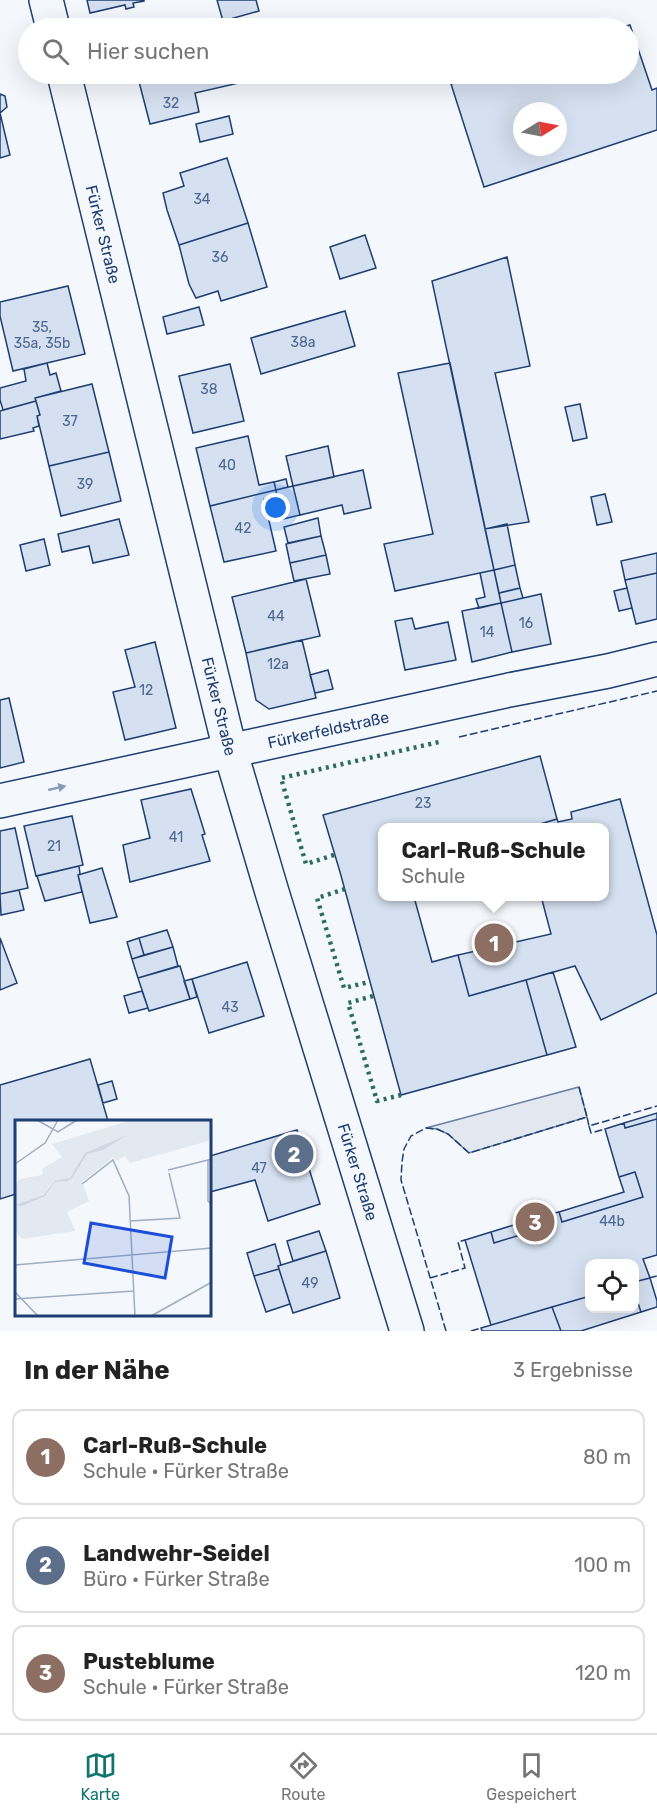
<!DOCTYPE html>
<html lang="de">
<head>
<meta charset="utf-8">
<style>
	body { margin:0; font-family:Rubik,sans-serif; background:#f2f2f2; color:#222 }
	.controls { position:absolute; right:18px; bottom:18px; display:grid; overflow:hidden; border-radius:12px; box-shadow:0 6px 24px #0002 }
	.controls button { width:54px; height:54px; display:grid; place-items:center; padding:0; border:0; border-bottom:2px solid #e0e0e0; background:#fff; color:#222; font:30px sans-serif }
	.compass { position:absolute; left:513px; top:102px; width:54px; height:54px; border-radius:50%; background:#fff; box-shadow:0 6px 24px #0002; rotate:80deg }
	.you { position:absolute; left:276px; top:508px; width:21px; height:21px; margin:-15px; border:4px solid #fff; border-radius:50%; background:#1a73e8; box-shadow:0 0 0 9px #1a73e833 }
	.badge { display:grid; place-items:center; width:39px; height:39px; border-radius:50%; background:#0f766e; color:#fff; font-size:20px; font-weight:700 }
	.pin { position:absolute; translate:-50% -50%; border:3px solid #fff; box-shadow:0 2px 6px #0006 }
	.popup { position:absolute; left:378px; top:823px; width:231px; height:78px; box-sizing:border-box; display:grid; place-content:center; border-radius:12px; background:#fff; filter:drop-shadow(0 2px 4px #0005); font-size:20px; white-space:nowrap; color:#767676 }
	.popup b { font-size:22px; color:#222 }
	.popup::after { content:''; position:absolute; left:50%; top:100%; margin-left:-12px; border:12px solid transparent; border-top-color:#fff }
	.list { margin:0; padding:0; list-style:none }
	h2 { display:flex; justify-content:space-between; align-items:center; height:78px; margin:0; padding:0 24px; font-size:26px }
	h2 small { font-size:20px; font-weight:400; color:#767676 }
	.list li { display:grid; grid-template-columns:39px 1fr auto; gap:18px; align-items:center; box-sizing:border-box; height:96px; margin:0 12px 12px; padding:0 12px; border:2px solid #e0e0e0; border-radius:12px }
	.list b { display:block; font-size:22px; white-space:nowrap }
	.list p { margin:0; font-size:20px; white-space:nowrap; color:#767676 }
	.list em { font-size:20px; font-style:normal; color:#767676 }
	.icon { flex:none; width:33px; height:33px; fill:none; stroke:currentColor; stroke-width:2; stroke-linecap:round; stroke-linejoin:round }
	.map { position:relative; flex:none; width:657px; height:1331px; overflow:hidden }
	.search { position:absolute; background:#fff; box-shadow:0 6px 24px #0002; left:18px; right:18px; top:18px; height:66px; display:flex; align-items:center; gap:15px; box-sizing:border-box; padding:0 21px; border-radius:33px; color:#767676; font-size:22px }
	.sheet { height:402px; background:#fff }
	nav { display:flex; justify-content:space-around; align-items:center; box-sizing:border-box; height:84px; border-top:2px solid #e0e0e0; background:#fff; font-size:16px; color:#767676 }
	nav a { display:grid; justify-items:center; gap:3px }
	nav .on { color:#0f766e }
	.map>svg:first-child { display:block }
	.parking { fill:#e3e8f0; stroke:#687fa3; stroke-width:1.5 }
	.building { fill:#d5e0f0; stroke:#1d3f73; stroke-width:1.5; fill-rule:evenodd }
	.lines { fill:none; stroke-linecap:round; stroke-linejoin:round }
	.minor-casing { stroke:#1d3f73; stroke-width:36 }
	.minor { stroke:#f4f7fb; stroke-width:33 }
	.hedge { stroke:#2c6c60; stroke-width:4.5; stroke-dasharray:3 4.5; stroke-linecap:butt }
	.fence { stroke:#1d3f73; stroke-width:1.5; stroke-dasharray:8 3; stroke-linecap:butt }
	.oneway { fill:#889bb7 }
	.labels { text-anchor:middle; stroke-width:4.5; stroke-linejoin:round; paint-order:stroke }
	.number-label { font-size:14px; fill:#4b6792 }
	.street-label { font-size:16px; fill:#1d3f73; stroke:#f4f7fb }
	.inset-road { fill:none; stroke:#9eadc5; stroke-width:1.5 }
	.view { fill:#1d4ed8; fill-opacity:0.15; stroke:#1d4ed8; stroke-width:3 }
	.inset-edge { fill:none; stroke:#1d3f73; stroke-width:3 }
</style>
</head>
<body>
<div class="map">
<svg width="657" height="1331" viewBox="0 0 657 1331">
	<rect width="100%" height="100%" fill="#f4f7fb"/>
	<path class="parking" d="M579,1087L587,1117L469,1153L448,1134L437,1129L426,1128Z"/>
	<path class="building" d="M87,0H144V1L133,3L134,7L126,9L125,5L90,13Z
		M217,0H256L259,11L223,21Z
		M630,25L652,90L657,88V130L484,187L451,84L482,74H628V28H619ZM522,111H558V147H522Z
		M137,74H255L256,79L195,93L199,112L150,124Z
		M0,94L5,96L7,107L0,113Z
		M0,113L10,155L0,158Z
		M229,116L233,134L200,142L196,124Z
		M227,158L248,223L179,245L167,210L163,193L184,186L180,173Z
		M248,223L267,287L221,301L218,291L196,298L189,284L179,245Z
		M365,235L376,268L340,279L330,247Z
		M507,257L530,366L495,373L529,522L485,529L432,281Z
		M68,286L85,354L13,371L0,316V302Z
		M199,307L204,325L167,334L163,317Z
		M345,311L355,346L261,374L251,338Z
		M47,363L50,375L56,373L61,391L35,398L36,401L3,410L0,400V388L26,381L24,369Z
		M450,363L494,570L395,591L384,544L433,534L398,373Z
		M230,364L244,421L193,433L179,376Z
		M92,384L109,452L49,466L37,416L40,415L35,398Z
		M36,401L40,415L37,416L39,426L33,428L34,431L0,439V411Z
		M580,404L587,438L573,441L565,407Z
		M248,436L259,485L274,482L276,490L210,506L196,448Z
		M328,446L334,477L293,486L286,456Z
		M109,452L121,501L61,516L49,466Z
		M363,470L371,508L344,514L342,505L300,515L293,486Z
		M286,479L288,487L276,490L274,482Z
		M293,486L300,515L283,519L280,502L265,506L264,499L277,496L276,490Z
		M276,490L277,496L264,499L276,551L224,562L210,506Z
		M605,494L612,522L597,525L591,497Z
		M318,518L321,536L288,543L284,527Z
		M119,519L129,555L93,563L89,546L62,552L58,534Z
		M507,524L515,565L494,570L485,529Z
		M321,536L326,555L290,563L286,544Z
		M44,539L50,565L26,571L20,545Z
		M657,553V573L625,580L621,561Z
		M326,555L330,574L294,581L290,563Z
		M515,565L520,588L499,593L494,570Z
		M494,570L501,603L479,608L476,599L485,597L480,573Z
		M657,573V619L636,624L625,580Z
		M306,579L320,636L246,653L232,597Z
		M520,588L523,598L501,603L499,593Z
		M627,588L632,608L619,611L614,591Z
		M541,594L551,644L512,652L501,603Z
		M501,603L512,652L472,662L462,611Z
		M412,618L415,629L448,622L456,660L405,670L395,621Z
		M302,640L316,698L269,709L256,700L246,653Z
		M155,642L176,728L125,740L113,692L135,687L125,650Z
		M328,670L333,689L315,693L310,675Z
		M9,698L24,762L0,768V700Z
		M540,756L557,819L527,828H383V896H417L414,897L432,962L458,955L469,996L526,980L547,1055L401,1095L340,872L323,815Z
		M191,789L205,834L202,835L210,861L130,882L123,845L150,838L141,800Z
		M620,799L657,935V993L601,1020L575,966L469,996L458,955L551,934L541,896H605V828H527L557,819L558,822L572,819L571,812Z
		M72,816L83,865L36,876L24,826Z
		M15,828L28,888L0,894V831Z
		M79,866L80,874L78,875L82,892L45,901L37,876Z
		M102,868L117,917L90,923L78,875Z
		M19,890L24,910L1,915L0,894Z
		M167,930L173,947L144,955L139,938Z
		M0,938L17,983L0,990Z
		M139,938L144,955L132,959L127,942Z
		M173,947L178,966L138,978L132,959Z
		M247,962L264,1016L209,1033L192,979Z
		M180,966L190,999L149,1011L138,978Z
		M553,972L576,1047L547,1055L526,980Z
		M192,979L197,997L190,999L184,981Z
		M142,991L148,1008L129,1013L124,996Z
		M90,1059L108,1121H16V1194L0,1199V1085Z
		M112,1081L117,1099L103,1103L98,1085Z
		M657,1113V1119L625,1128L624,1123Z
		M657,1119V1255L643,1259L650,1278L634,1282V1264H590V1296L491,1325L465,1240L491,1232L494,1243L536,1230L533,1219L559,1212L562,1222L643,1197L635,1172L619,1177L605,1129L624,1123L625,1128Z
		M297,1130L320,1204L268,1221L255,1180L210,1192V1156Z
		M635,1172L643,1197L562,1222L559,1212L624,1192L619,1177Z
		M533,1219L536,1230L494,1243L491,1232Z
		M319,1231L326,1251L293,1261L287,1241Z
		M275,1244L281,1265L278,1266L279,1269L254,1276L247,1253Z
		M326,1251L340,1298L293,1313L278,1266Z
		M279,1269L290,1304L266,1312L254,1276Z
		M650,1278L657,1301V1307L641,1312L634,1291V1282Z
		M634,1291L641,1312L581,1331H561L552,1307L590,1296V1308H634Z
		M552,1307L561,1331H482L481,1328Z"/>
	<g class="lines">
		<g class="minor-casing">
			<g id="minor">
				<path d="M46,0L53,28"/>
				<path id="s1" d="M64,74L230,750L272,892L407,1331"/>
				<path id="s2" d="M0,801L509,690L608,671L657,659"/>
			</g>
		</g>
		<use href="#minor" class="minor"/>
		<path class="hedge" d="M334,855L306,864L281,778L439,742
			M345,889L317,898L344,988L369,982
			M373,996L348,1003L377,1101L401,1095"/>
		<path class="fence" d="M459,737L657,691
			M579,1087L587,1117
			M589,1126L591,1133L605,1129
			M430,1278L465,1268L458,1242L465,1240
			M649,1278L657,1276
			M446,1331L401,1180L402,1162L404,1149L411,1136L426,1128L437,1129L448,1134L469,1153L587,1117L589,1126L657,1106
			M471,1331L481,1328"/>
	</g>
	<defs><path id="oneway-solid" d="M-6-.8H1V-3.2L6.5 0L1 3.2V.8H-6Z" transform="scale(1.5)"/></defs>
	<use class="oneway" href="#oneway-solid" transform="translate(57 788) rotate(-13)"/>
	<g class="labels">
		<g class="number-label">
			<text x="171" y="108">32</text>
			<text x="202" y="204">34</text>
			<text x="220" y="262">36</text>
			<text x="42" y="332">35,<tspan x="42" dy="16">35a, 35b</tspan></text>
			<text x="303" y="347">38a</text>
			<text x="209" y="394">38</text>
			<text x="70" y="426">37</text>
			<text x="227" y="470">40</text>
			<text x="85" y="489">39</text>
			<text x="243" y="533">42</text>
			<text x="276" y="621">44</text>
			<text x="526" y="628">16</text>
			<text x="487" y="637">14</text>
			<text x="278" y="669">12a</text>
			<text x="146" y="695">12</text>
			<text x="423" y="808">23</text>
			<text x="176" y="842">41</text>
			<text x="54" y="851">21</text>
			<text x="230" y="1012">43</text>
			<text x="259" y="1173">47</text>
			<text x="612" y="1226">44b</text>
			<text x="310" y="1288">49</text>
		</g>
		<g class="street-label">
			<text dy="6" stroke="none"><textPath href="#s1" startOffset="165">Fürker Straße</textPath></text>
			<text dy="6" stroke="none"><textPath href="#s1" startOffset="651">Fürker Straße</textPath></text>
			<text dy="6" stroke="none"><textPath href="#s2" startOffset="336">Fürkerfeldstraße</textPath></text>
			<text dy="6" stroke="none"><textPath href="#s1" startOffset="1137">Fürker Straße</textPath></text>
		</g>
	</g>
	<g transform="translate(15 1120)">
		<rect width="196" height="196" fill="#f4f7fb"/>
		<path d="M117,0H196V15L193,21L115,43L110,36L101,41L99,37L67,62L74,81L52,92L60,111L7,119L0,111V64L5,59L28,55L27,49L47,37L37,24Z" fill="#e3e9f0"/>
		<path d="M112,15L88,30L72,34L57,58L52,61L40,62L30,76L7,86L0,85L29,75L40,61L55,58L70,33Z" fill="#cfd7e4"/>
		<path class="inset-road" d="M22,0L43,12L62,0M193,40V81L197,84M0,44L30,23L43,0M153,50L197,39M67,64L98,40L114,76L120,196M115,101L165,98L154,53M0,145L197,128M0,172L23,196M0,179L119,171M136,196L197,162"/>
		<path class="view" d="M76,103L157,117L150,158L69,143Z"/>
		<rect width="196" height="196" class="inset-edge"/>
	</g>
</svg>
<div class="controls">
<button><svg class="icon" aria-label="locate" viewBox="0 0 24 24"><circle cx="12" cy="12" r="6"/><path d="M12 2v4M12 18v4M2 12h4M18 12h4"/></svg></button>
</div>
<svg class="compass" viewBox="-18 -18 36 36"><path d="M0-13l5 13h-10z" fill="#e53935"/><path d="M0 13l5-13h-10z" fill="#767676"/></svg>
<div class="you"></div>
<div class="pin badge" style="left:494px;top:943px;background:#8d6e63">1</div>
<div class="popup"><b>Carl-Ruß-Schule</b>Schule</div>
<div class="pin badge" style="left:294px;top:1154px;background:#5c6f8a">2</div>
<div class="pin badge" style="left:535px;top:1222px;background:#8d6e63">3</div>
<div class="search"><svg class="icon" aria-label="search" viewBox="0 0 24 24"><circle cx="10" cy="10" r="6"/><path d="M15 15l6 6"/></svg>Hier suchen</div>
</div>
<section class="sheet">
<h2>In der Nähe<small>3 Ergebnisse</small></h2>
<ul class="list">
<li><span class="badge" style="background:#8d6e63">1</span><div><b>Carl-Ruß-Schule</b><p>Schule · Fürker Straße</p></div><em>80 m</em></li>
<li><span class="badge" style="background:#5c6f8a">2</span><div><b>Landwehr-Seidel</b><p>Büro · Fürker Straße</p></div><em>100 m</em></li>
<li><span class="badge" style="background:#8d6e63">3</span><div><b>Pusteblume</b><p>Schule · Fürker Straße</p></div><em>120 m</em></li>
</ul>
</section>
<nav>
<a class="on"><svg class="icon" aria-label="map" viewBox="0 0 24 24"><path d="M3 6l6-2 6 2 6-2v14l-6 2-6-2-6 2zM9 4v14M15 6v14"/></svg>Karte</a>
<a><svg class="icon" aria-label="directions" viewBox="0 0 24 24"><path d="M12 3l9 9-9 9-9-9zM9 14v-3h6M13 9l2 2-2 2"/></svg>Route</a>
<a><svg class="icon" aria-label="saved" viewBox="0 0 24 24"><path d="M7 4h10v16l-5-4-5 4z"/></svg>Gespeichert</a>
</nav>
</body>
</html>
